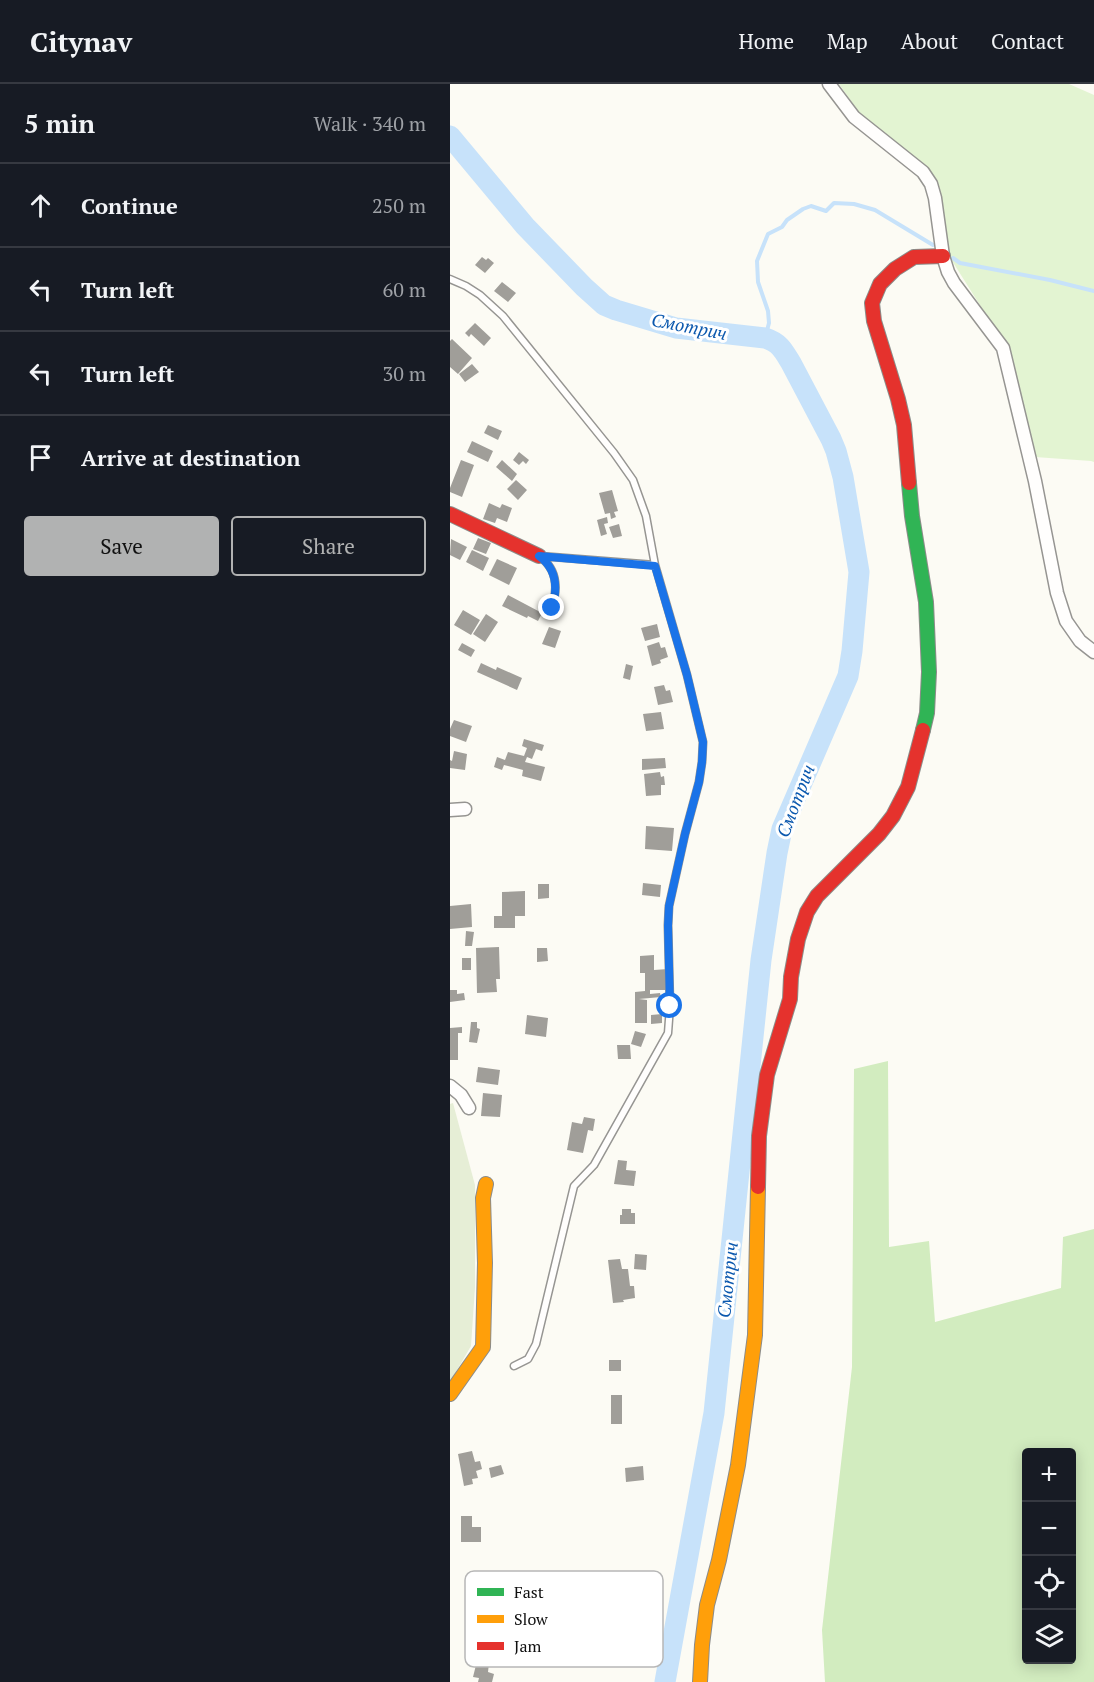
<!DOCTYPE html>
<html lang="en">
<head>
<meta charset="utf-8">
<style>
	body { margin:0; font-family:"PT Serif",serif; background:#242831; color:#f1f3f6 }
	.controls { position:absolute; right:18px; bottom:18px; display:grid; overflow:hidden; border-radius:6px; box-shadow:0 3px 15px #0003 }
	.controls button { width:54px; height:54px; display:grid; place-items:center; padding:0; border:0; border-bottom:2px solid #363941; background:#171b24; color:#f1f3f6; font:30px sans-serif }
	.stop { position:absolute; width:18px; height:18px; margin:-14px; border:4px solid #1a73e8; border-radius:50%; background:#fff }
	.stop.end { background:#1a73e8; border-color:#fff; box-shadow:0 2px 6px #0008 }
	.list { margin:0; padding:0; list-style:none }
	h2 { display:flex; justify-content:space-between; align-items:center; height:78px; margin:0; padding:0 24px; font-size:26px }
	h2 small { font-size:20px; font-weight:400; color:#9ea1a6 }
	.list li { display:grid; grid-template-columns:39px 1fr auto; gap:18px; align-items:center; box-sizing:border-box; height:84px; padding:0 24px; border-top:2px solid #363941 }
	.list b { display:block; font-size:22px; white-space:nowrap }
	.list em { font-size:20px; font-style:normal; color:#9ea1a6 }
	.actions { display:flex; gap:12px; padding:18px 24px }
	.actions a { flex:1; padding:14px 0; border:2px solid #b1b2b2; border-radius:6px; text-align:center; font-size:21px; color:#b1b2b2 }
	.actions .main { background:#b1b2b2; color:#111 }
	.icon { flex:none; width:33px; height:33px; fill:none; stroke:currentColor; stroke-width:2; stroke-linecap:round; stroke-linejoin:round }
	.map { position:relative; flex:none; width:644px; height:1598px; overflow:hidden }
	header { display:flex; align-items:center; gap:36px; box-sizing:border-box; height:84px; padding:0 30px; background:#171b24; border-bottom:2px solid #363941 }
	header strong { font-size:28px }
	nav { display:flex; gap:33px; margin-inline-start:auto; font-size:21px }
	main { display:flex }
	aside { flex:1; background:#171b24 }
	.map>svg:first-child { display:block }
	.green { fill:#e3f4d2 }
	.forest { fill:#d2ecbf; fill-rule:evenodd }
	.cemetery { fill:#e6eed6 }
	.lines { fill:none; stroke-linecap:round; stroke-linejoin:round }
	.stream { stroke:#c7e2fa; stroke-width:4 }
	.river { stroke:#c7e2fa; stroke-width:21 }
	.building { fill:#a09e99 }
	.lane-casing { stroke:#969592; stroke-width:9 }
	.street-casing { stroke:#969592; stroke-width:15 }
	.fast-casing { stroke:#8c8c89; stroke-width:16 }
	.slow-casing { stroke:#8c8c89; stroke-width:16 }
	.jam-casing { stroke:#8c8c89; stroke-width:16 }
	.lane { stroke:#fffefd; stroke-width:6 }
	.street { stroke:#fffefd; stroke-width:12 }
	.fast { stroke:#30b455; stroke-width:14 }
	.slow { stroke:#ff9f0a; stroke-width:14 }
	.jam { stroke:#e5322d; stroke-width:14 }
	.route { stroke:#1a73e8; stroke-width:8 }
	.labels { text-anchor:middle; stroke-width:6; stroke-linejoin:round; paint-order:stroke }
	.water-label { font-size:18px; font-style:italic; fill:#0b58ae; stroke:#fff }
	.key { fill:#fff; stroke:#b7b7b7; stroke-width:1.5 }
	.key-label { font-size:16px; fill:#0f0f0f }
</style>
</head>
<body>
<header>
<strong>Citynav</strong>
<nav><a>Home</a><a>Map</a><a>About</a><a>Contact</a></nav>
</header>
<main>
<aside>
<h2>5 min<small>Walk · 340 m</small></h2>
<ul class="list">
<li><svg class="icon" aria-label="ahead" viewBox="0 0 24 24"><path d="M12 20V5M6 11l6-6 6 6"/></svg><div><b>Continue</b></div><em>250 m</em></li>
<li><svg class="icon" aria-label="left" viewBox="0 0 24 24"><path d="M17 20v-9H6M10 6l-5 5 5 5"/></svg><div><b>Turn left</b></div><em>60 m</em></li>
<li><svg class="icon" aria-label="left" viewBox="0 0 24 24"><path d="M17 20v-9H6M10 6l-5 5 5 5"/></svg><div><b>Turn left</b></div><em>30 m</em></li>
<li><svg class="icon" aria-label="arrive" viewBox="0 0 24 24"><path d="M6 21V4h12l-3 4 3 4H6"/></svg><div><b>Arrive at destination</b></div></li>
</ul>
<div class="actions"><a class="main">Save</a><a>Share</a></div>
</aside>
<div class="map">
<svg width="644" height="1598" viewBox="0 0 644 1598">
	<rect width="100%" height="100%" fill="#fcfbf4"/>
	<path class="green" d="M389,0H619L644,11V378L641,377L585,373L550,253L499,172L483,91L413,34Z"/>
	<path class="forest" d="M438,977L439,1163L479,1157L485,1238L611,1204L613,1153L644,1145V1598H375L372,1546L402,1283L404,985ZM576,1368H622V1576H576Z"/>
	<path class="cemetery" d="M3,1019L25,1101V1203L21,1262L0,1298V1020Z"/>
	<g class="lines">
		<path class="stream" d="M503,174L510,179L600,196L644,207
			M315,254L319,239L318,227L308,198L307,177L318,150L332,143L337,136L353,125L361,122L376,127L384,119L404,120L425,126L483,161"/>
		<path class="river" d="M0,52L75,142L134,203L154,221L166,226L226,244L315,254C330,259 333,266 341,279L381,355L386,367L393,393L409,488L402,567L398,592L332,745L327,769L311,876L264,1329L215,1598"/>
	</g>
	<path class="building" d="M32,173L36,176L38,174L44,179L35,189L25,181Z
		M52,198L66,209L58,218L44,207Z
		M25,239L41,254L34,262L21,250L19,253L15,249Z
		M2,255L22,274L8,290L0,283V257Z
		M22,280L29,288L15,298L9,290Z
		M38,341L52,347L48,356L34,349Z
		M22,357L43,367L38,378L17,368Z
		M69,368L79,376L76,380L73,377L69,381L63,376Z
		M11,376L24,381L12,413L0,408V404Z
		M52,376L67,390L62,397L46,383Z
		M66,396L77,406L68,416L57,405Z
		M162,406L168,427L164,428L166,433L161,435L160,429L155,430L149,409Z
		M39,419L50,424L52,420L62,424L57,438L47,434L45,439L33,435Z
		M157,433L158,439L154,440L157,450L151,452L147,436Z
		M169,440L172,452L163,454L159,443Z
		M28,454L41,459L36,470L23,465Z
		M1,455L17,463L10,476L0,471Z
		M22,466L39,474L33,487L16,478Z
		M47,475L67,484L59,501L39,491Z
		M58,511L92,529L88,537L78,532L77,534L52,522Z
		M13,526L30,536L21,551L4,541Z
		M36,530L48,538L35,558L23,550Z
		M207,540L210,553L195,557L191,544Z
		M99,543L111,547L105,564L92,560Z
		M209,558L211,564L215,563L218,573L210,576L211,579L202,582L197,562Z
		M12,559L25,566L21,573L8,566Z
		M31,579L46,586L47,583L72,594L67,606L27,588Z
		M176,580L183,582L180,596L173,594Z
		M214,601L216,607L220,606L223,618L208,621L204,603Z
		M211,628L214,645L196,647L193,630Z
		M4,636L22,642L16,658L0,652V645Z
		M74,655L94,661L92,667L86,665L82,675L77,673L75,678L95,683L91,697L72,692L73,686L54,681L52,686L44,683L47,673L55,676L58,668L74,672L77,664L72,662Z
		M4,667L17,670L15,686L0,684V676L2,677Z
		M215,674L216,684L192,686V675Z
		M210,688L211,693L214,692L215,701H211V711L196,712L194,690Z
		M196,742L224,744L222,767L195,765Z
		M193,799L211,801L210,813L192,811Z
		M88,800H99V814L88,815Z
		M75,807V832H65V844H44V832H52V808Z
		M21,820L22,843L0,845V822Z
		M16,847L24,848L22,862H15Z
		M49,863L50,895H46L47,908L27,909L26,864Z
		M87,864H97L98,877L87,878Z
		M204,871V886L218,885V906H200V910L210,909L211,913L189,915L197,916V939H185V908L195,907V889H190V872Z
		M12,874H21V886H12Z
		M0,906H7V910L14,909L15,916L0,918Z
		M212,930V939L201,940V931Z
		M77,931L98,934L96,953L75,950Z
		M21,938H27V944L30,945L27,959L19,958Z
		M12,943V949H8V976H0V944Z
		M185,947L196,950L191,963L181,960Z
		M167,961H180L181,975H168Z
		M28,983L50,986L48,1001L26,998Z
		M33,1009L52,1011L50,1033L31,1032Z
		M134,1033L145,1035L143,1047L138,1046L133,1069L117,1066L122,1038L132,1040Z
		M168,1076L177,1077L176,1086L186,1087L184,1102L164,1100Z
		M172,1125H181V1129H185V1140H170V1131H172Z
		M185,1170L197,1171L196,1186L184,1185Z
		M170,1175L172,1185H178L180,1202H184L185,1214L173,1216L174,1218L163,1219L158,1176Z
		M159,1276H171V1287H159Z
		M161,1311H172V1340H161Z
		M22,1367L25,1378L30,1377L32,1385L26,1387L28,1394L22,1395L23,1400L14,1402L8,1370Z
		M51,1381L54,1390L41,1394L39,1384Z
		M193,1382L194,1396L176,1398L175,1384Z
		M11,1432H22V1443H31V1458H11Z
		M27,1577L39,1579L38,1588L44,1590L42,1598H28L29,1594L23,1593Z"/>
	<g class="lines">
		<g class="lane-casing">
			<path id="lane" d="M0,195L16,202L30,211L53,232L164,369L183,396L196,432L205,481L237,591L253,658L252,678L249,698L235,750L219,822L218,841L220,922L218,949L144,1081L124,1102L86,1260L78,1275L64,1282
				M89,472C109,486 108,508 100,528
				M90,472L205,481"/>
		</g>
		<g class="street-casing">
			<path id="street" d="M379,0L404,33L473,88L481,100L485,114L493,172L498,188L504,199L553,264L585,397L607,509L616,537L630,557L644,568
				M0,726L15,725
				M0,1002L11,1011L19,1024"/>
		</g>
		<g class="fast-casing">
			<path id="fast" d="M459,399L462,432L476,518L479,588L477,629L473,646"/>
		</g>
		<g class="slow-casing">
			<path id="slow" d="M0,1310L33,1263L35,1179L33,1114L36,1100
				M250,1598L252,1561L257,1521L269,1476L288,1381L305,1251L308,1103"/>
		</g>
		<g class="jam-casing">
			<path id="jam" d="M459,399L454,341L448,315L424,237L422,219L430,200L445,185L464,173L493,172
				M0,430L89,472
				M308,1103L309,1052L317,991L340,915L341,893L348,855L357,828L367,812L429,750L443,732L458,703L473,646"/>
		</g>
		<use href="#lane" class="lane"/>
		<use href="#street" class="street"/>
		<use href="#fast" class="fast"/>
		<use href="#slow" class="slow"/>
		<use href="#jam" class="jam"/>
	</g>
	<g class="lines">
		<path class="route" d="M102,524C108,504 107,485 89,472L205,482L237,591L253,658L252,678L249,698L235,750L219,822L218,842L220,922"/>
	</g>
	<g class="labels">
		<g class="water-label">
			<text transform="translate(239 243) rotate(11)" y="6">Смотрич</text>
			<text transform="translate(346 717) rotate(-69)" y="6">Смотрич</text>
			<text transform="translate(278 1196) rotate(-84)" y="6">Смотрич</text>
		</g>
	</g>
	<rect x="15" y="1487" width="198" height="96" rx="9" class="key"/>
	<rect x="27" y="1504" width="27" height="8" fill="#30b455"/>
	<rect x="27" y="1531" width="27" height="8" fill="#ff9f0a"/>
	<rect x="27" y="1558" width="27" height="8" fill="#e5322d"/>
	<g class="key-label">
		<text x="64" y="1514">Fast</text>
		<text x="64" y="1541">Slow</text>
		<text x="64" y="1568">Jam</text>
	</g>
</svg>
<div class="controls">
<button>+</button>
<button>−</button>
<button><svg class="icon" aria-label="locate" viewBox="0 0 24 24"><circle cx="12" cy="12" r="6"/><path d="M12 2v4M12 18v4M2 12h4M18 12h4"/></svg></button>
<button><svg class="icon" aria-label="layers" viewBox="0 0 24 24"><path d="M12 4l9 5-9 5-9-5zM3 14l9 5 9-5"/></svg></button>
</div>
<div class="stop" style="left:220px;top:922px"></div>
<div class="stop end" style="left:102px;top:524px"></div>
</div>
</main>
</body>
</html>
